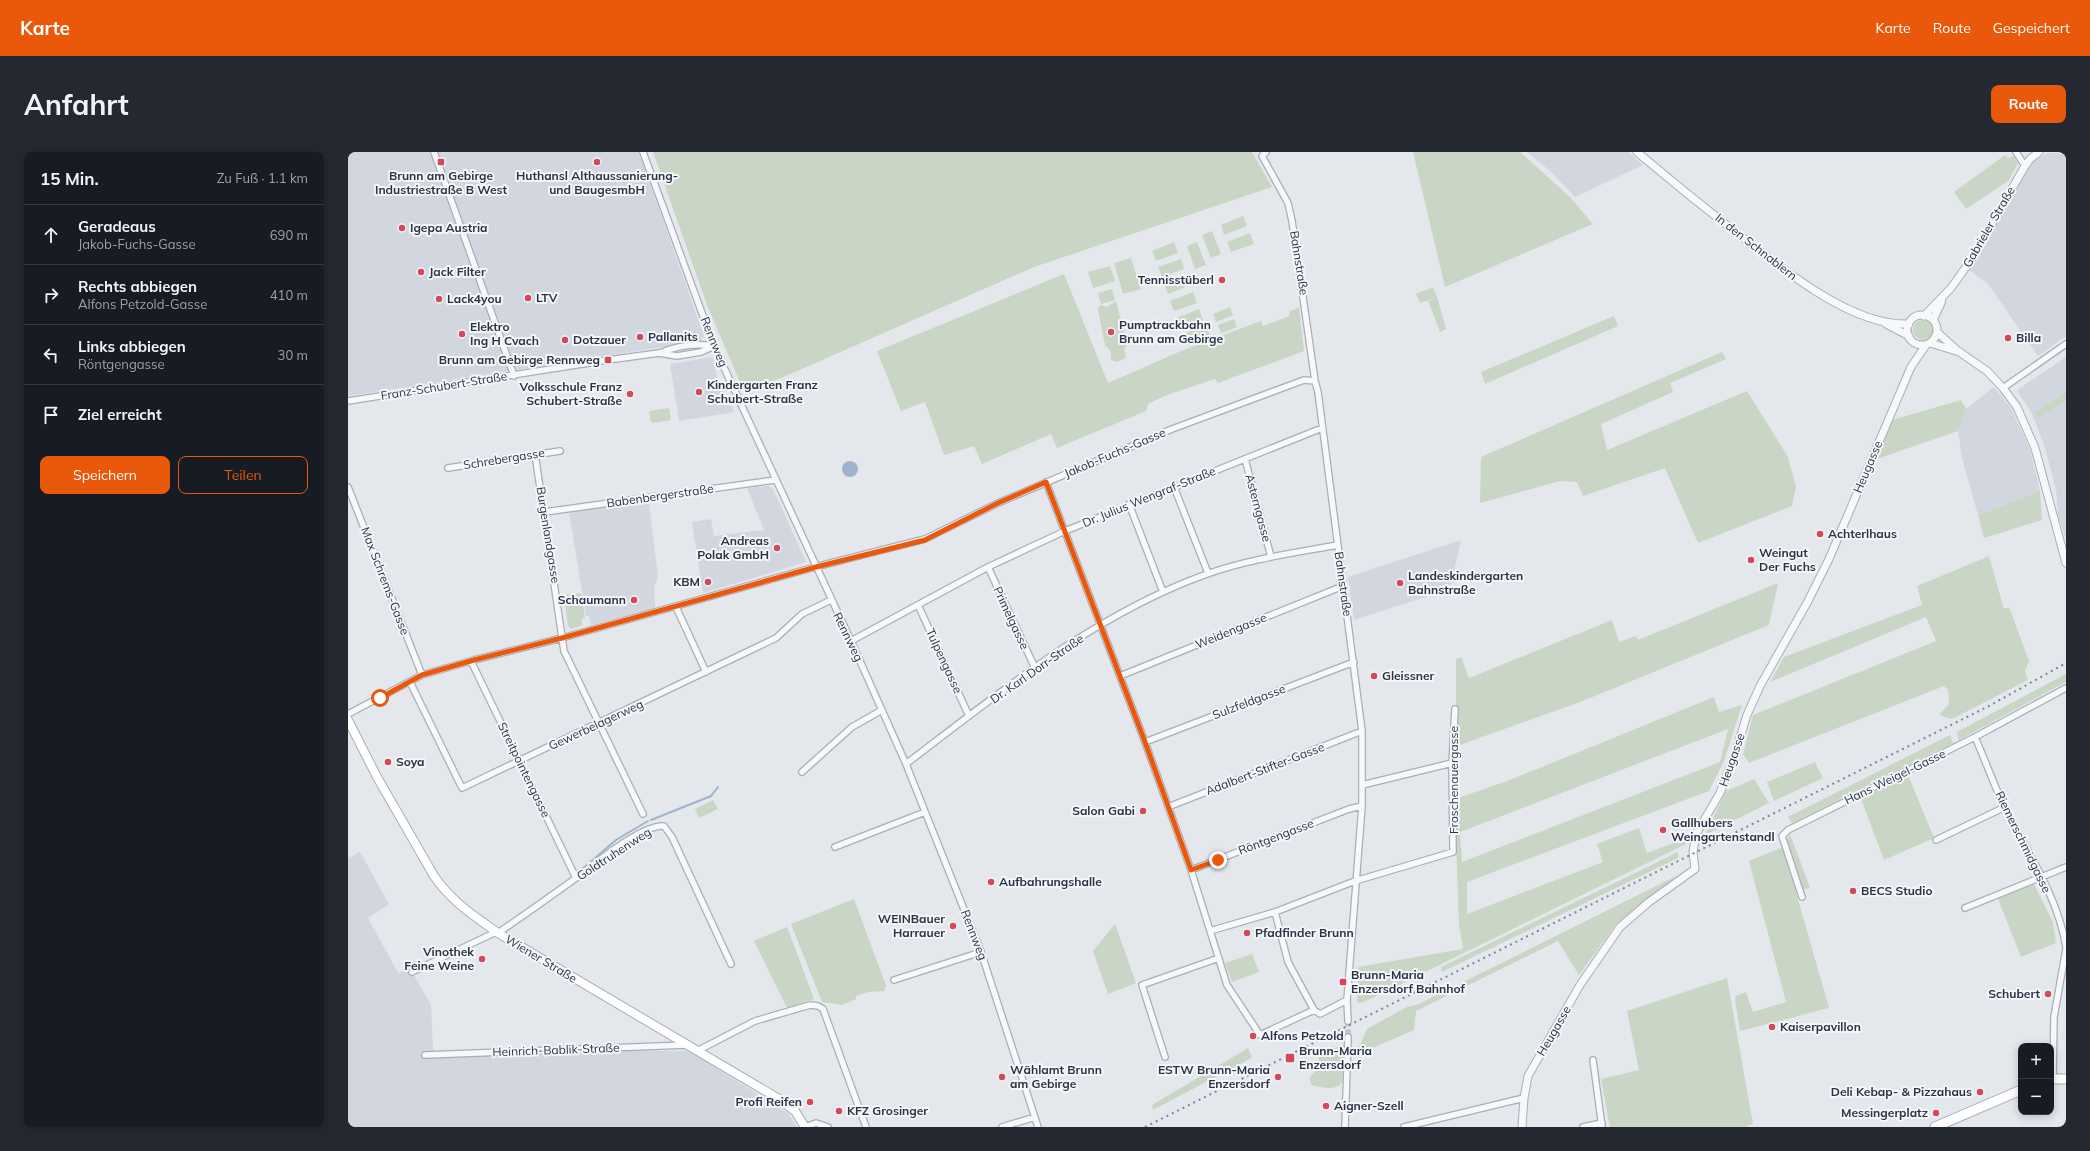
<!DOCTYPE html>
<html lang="de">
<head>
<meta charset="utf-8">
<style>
	body { margin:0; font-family:Mulish,sans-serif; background:#242831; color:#f1f3f6 }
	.controls { position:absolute; right:12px; bottom:12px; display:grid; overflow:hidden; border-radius:8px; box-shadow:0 2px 10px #0003 }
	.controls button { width:36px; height:36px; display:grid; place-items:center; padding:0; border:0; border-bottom:1px solid #363941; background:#171b24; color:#f1f3f6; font:20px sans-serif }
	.stop { position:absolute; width:12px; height:12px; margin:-9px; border:3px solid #ea580c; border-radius:50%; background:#fff }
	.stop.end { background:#ea580c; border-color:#fff; box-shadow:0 1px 4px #0008 }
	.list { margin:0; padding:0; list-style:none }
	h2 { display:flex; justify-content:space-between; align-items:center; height:52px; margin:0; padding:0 16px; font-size:17px }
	h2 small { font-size:13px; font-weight:400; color:#9ea1a6 }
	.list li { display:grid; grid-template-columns:26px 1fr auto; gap:12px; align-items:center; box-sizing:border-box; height:60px; padding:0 16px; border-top:1px solid #363941 }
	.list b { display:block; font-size:15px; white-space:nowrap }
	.list p { margin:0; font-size:13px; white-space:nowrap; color:#9ea1a6 }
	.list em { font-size:13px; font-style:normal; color:#9ea1a6 }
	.actions { display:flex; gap:8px; padding:12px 16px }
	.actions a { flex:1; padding:9px 0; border:1px solid #ea580c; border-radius:8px; text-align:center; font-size:14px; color:#ea580c }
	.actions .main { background:#ea580c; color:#fff }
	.icon { flex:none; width:22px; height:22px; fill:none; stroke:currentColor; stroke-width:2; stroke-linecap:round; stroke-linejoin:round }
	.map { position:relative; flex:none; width:1718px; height:975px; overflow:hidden; border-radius:8px }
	header { display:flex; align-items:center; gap:24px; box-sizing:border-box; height:56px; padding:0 20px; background:#ea580c; color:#fff }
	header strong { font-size:19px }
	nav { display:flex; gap:22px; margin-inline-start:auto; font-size:14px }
	.intro { display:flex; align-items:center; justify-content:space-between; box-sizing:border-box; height:96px; padding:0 24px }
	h1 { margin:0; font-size:28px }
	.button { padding:10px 18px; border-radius:8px; background:#ea580c; color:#fff; font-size:14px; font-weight:700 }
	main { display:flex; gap:24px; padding:0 24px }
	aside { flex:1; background:#171b24; border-radius:8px; box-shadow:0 2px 10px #0003 }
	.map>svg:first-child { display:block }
	.built { fill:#d2d6de }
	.green { fill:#c9d6c5; fill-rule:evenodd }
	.water { fill:#9fb4cc }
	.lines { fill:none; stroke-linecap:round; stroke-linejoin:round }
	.stream { stroke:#9fb4cc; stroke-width:2 }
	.minor-tunnel { stroke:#bfc3cb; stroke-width:5.5; stroke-dasharray:5.5 3; stroke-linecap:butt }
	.minor-casing { stroke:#a9aeb7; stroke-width:8 }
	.tertiary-casing { stroke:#a9aeb7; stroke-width:9 }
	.secondary-casing { stroke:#a9aeb7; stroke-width:10 }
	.primary-casing { stroke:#a3abb8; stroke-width:11 }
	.minor { stroke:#f7f8fa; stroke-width:5.5 }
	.tertiary { stroke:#f7f8fa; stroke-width:7 }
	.secondary { stroke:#fff; stroke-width:8 }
	.primary { stroke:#fff; stroke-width:9 }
	.rail { stroke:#7d8696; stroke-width:2; stroke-dasharray:2 4; stroke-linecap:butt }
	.route { stroke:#ea580c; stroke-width:5 }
	.poi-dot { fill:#d1495b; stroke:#f4f6f9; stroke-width:1.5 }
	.labels { text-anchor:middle; stroke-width:4; stroke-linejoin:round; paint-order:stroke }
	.poi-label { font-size:12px; font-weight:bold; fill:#2b3445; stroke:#f4f6f9; text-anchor:start }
	.street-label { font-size:12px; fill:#2b3445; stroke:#f4f6f9 }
</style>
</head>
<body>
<header>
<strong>Karte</strong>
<nav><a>Karte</a><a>Route</a><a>Gespeichert</a></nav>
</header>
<div class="intro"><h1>Anfahrt</h1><a class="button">Route</a></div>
<main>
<aside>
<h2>15 Min.<small>Zu Fuß · 1.1 km</small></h2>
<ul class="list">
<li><svg class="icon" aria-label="ahead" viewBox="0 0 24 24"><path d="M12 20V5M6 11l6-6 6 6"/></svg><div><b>Geradeaus</b><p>Jakob-Fuchs-Gasse</p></div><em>690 m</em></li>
<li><svg class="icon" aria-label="right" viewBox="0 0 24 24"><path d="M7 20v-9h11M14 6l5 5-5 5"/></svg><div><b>Rechts abbiegen</b><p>Alfons Petzold-Gasse</p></div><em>410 m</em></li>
<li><svg class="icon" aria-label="left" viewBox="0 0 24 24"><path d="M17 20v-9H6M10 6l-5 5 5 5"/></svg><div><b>Links abbiegen</b><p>Röntgengasse</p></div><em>30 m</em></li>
<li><svg class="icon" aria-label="arrive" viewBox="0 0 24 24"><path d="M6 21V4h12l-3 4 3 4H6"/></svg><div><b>Ziel erreicht</b></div></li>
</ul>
<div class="actions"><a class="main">Speichern</a><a>Teilen</a></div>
</aside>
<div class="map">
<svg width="1718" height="975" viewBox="0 0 1718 975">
	<rect width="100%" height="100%" fill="#e4e7ec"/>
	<path class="built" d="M0,0H291L356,184L353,189L0,244Z
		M1179,0H1280L1295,13L1227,45L1202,19Z
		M1700,1H1708L1718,3V184L1690,204L1640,132L1621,118L1683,10Z
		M364,205L369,215L367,217L371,233L387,260L331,269L322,212Z
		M1718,205V388L1710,363L1708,337L1696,293L1684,262L1669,238Z
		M1646,235L1663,256L1682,298L1692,339L1630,363L1614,306L1610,279L1618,257Z
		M420,334L425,337L458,410L355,441L344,370L363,367L366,384L416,378L399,336Z
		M301,350L310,425L306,435L307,456L243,473L241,464H238L221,360Z
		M1113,388L1102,437L1006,468L1000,425Z
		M12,700L41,752L20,766L50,821L62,816L83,853L85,898L341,899L440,961L449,975H0V706Z"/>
	<path class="green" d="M305,0H904L924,35L686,115L397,242L359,153Z
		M1065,0H1172L1222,45L1245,72L1097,135Z
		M1657,3L1660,6L1665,4L1670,12L1660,29L1618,57L1606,40Z
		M895,64L899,74L876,83L873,73Z
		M864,79L873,102L863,106L854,83Z
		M902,81L906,92L883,100L879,90Z
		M826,90L830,101L808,109L804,99Z
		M849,90L858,113L847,117L839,94Z
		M783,106L793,137L775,142L766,111Z
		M833,107L836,117L814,125L810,115Z
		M762,114L767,129L745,136L740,120Z
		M716,122L760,231L833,199L913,169L915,174L942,164L941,159L951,156L956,199L870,231L867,227L819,243L800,252L798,259L709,296L703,282L634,312L626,294L596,303L577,250L553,259L529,199Z
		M839,123L842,133L820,142L816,131Z
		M1085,135L1089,145L1072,151L1068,142Z
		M764,137L767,148L753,152L750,141Z
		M845,140L849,151L826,159L822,149Z
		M1089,145L1098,177L1092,180L1080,149Z
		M768,149L779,192L776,198L778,206L769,210L763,208V200L757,193L750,158L752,153L759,155Z
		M882,155L885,163L868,170L865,162Z
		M851,157L855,168L833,176L829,166Z
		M1266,164L1270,174L1137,232L1133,220Z
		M886,167L889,175L873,181L870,173Z
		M1565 178a10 10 0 1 1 20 0a10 10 0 1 1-20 0Z
		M858,174L862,184L839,193L835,182Z
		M1374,200L1378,207L1322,231L1325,240L1253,272L1259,298L1399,239L1440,305L1448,335L1444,354L1350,391L1317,316L1235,344L1229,330L1212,329L1132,351L1133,305Z
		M1718,241V249L1689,266L1687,260Z
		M1613,248L1618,257L1610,279L1529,307L1544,268Z
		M321,256L323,268L303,271L301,259Z
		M1692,339L1694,368L1636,386L1630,363Z
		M1641,404L1656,457L1661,455L1681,509L1677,519L1680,528L1604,567L1591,563L1601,552L1600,538L1596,534L1401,611L1395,602L1405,563L1588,489L1578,465L1422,530L1436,505L1574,453L1569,434Z
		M1430,431L1421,473L1232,550L1109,594L1110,646L1162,628L1366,545L1371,560L1394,553L1376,609L1361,639L1119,730V762L1255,710L1249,692L1291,676L1299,701L1339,686L1338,692L1016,850L1009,851L1010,815L1115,797L1111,772L1105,609L1108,555V507L1113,505L1121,526L1264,468L1271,490L1288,484L1290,488ZM1380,577L1372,610L1114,710L1112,680Z
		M233,441L237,466L233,467L235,473L223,477L220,474L216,443Z
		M1718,522V530L1611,588L1609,580Z
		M1602,583L1605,591L1444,671L1440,665Z
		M1467,610L1475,626L1426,649L1419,630Z
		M1560,623L1586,686L1536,708L1513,647Z
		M1406,627L1421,651L1357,683L1378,639Z
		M365,648L370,657L351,666L347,657Z
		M1442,682L1462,736L1453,738L1439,688Z
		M1435,695L1481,856L1392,879L1387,847L1388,844L1398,840L1405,860L1438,850L1401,709Z
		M1330,700V706L1094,820L1093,815Z
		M1330,723L1269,771L1231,823L1210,789L1068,859L1066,878L1022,897L1023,905L1009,899L1019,877L1059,855L1071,852Z
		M1686,732L1705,770L1708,791L1673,805L1650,747Z
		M506,747L538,834L536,839L520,840L508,844V847L494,853L474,850L443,772Z
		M767,772L788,831L760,842L745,799Z
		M439,775L466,847L439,856L406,789Z
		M904,802L911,820L884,830L877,811Z
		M1379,826L1405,972L1396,975H1262L1253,927L1291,918L1279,859Z
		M996,892L994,930C988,940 973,935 963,933L962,925L972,914L970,901L984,894L985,897Z
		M900,896L904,905L898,909L805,958L804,953Z"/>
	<path class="water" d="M494 317a8 8 0 1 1 16 0a8 8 0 1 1-16 0Z"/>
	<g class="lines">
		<path class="stream" d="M303,668L363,644L370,635
			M231,720L268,688L300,669"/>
		<path class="minor-tunnel" d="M1000,869V885"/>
		<g class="minor-casing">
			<path id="minor" d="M86,0L166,224
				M295,0L366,194L503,489L558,612L633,800L690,975
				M918,0L914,4L940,51L944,69L967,229L970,240L1014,579V654L999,848L1000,869
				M1668,0L1677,14
				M312,201C328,194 348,191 366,194
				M1655,236L1718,192
				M0,249L260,208L311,201L329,204L353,200L366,194
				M187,302L216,499L295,662
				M897,307L923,405
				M100,316L212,299
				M698,330L797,590L843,718L879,833L912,883L966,858
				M0,335L74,523
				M826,335L860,421
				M781,352L815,440
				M197,360L427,328
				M640,415L687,516
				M570,453L621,564
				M328,455L358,520
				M503,489L640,415L717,379L974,276
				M123,509L228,726
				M772,524L995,434
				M62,530L114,636L428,486L454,462L483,448
				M0,562L74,523L126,508L214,486L467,415L577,387L650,351L824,277L956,228L967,229
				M1627,585C1637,608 1646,633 1657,656C1680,701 1710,745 1718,795
				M797,590L1006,510
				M558,612C651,541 747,462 859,422C901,407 946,401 989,393
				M454,620L504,575L534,558
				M1014,633L1104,611
				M820,655L1014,579
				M1588,688L1657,655
				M487,695L577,660
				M843,718L1001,657L1014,654
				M1454,745L1434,684L1440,678L1627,585L1718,536
				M1617,756L1718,715
				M927,760L940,810L966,858
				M862,779L927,760L1007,729L1105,700L1104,611L1107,557
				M150,781C176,763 202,745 228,726C247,712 294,672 316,674L324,685L383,812
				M64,820L148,780
				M546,828L633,800
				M966,858L972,862L999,848
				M349,899L407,869L462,853L470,854L475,857L518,975
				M77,903L339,893
				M817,905L794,833L871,806
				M1245,908L1254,975
				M1705,926L1706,865L1718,797
				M457,975L468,971L480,975
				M654,975L687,965
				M997,975L1000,885
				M1056,975L1176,946
				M1235,975L1254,971"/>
		</g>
		<g class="tertiary-casing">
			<path id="tertiary" d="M1289,0C1321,27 1353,53 1385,78C1430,113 1502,175 1561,172
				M1559 178a15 15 0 1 1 30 0a15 15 0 1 1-30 0Z
				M1576,164L1603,136L1623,108L1677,14L1682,7L1691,0
				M1585,168L1593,151L1594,146
				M1538,172L1561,184
				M1589,180L1610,199L1639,219L1655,236L1669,255L1687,296L1718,411
				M1582,191L1608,199
				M1174,975L1176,946L1180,924L1232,833L1272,775L1301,750L1347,717L1345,700L1348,682L1372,641L1387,602L1399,563L1412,534L1459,451L1481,407L1563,215L1578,193"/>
		</g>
		<g class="secondary-casing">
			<path id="secondary" d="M0,568L29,625L86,724C103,749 126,764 150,781L431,947L447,959L457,975"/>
		</g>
		<g class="primary-casing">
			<path id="primary" d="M1703,927H1718
				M1587,975L1673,938"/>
		</g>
		<use href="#minor" class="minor"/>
		<use href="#tertiary" class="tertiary"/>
		<use href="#secondary" class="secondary"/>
		<use href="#primary" class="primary"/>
		<path class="rail" d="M797,975L1641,554L1718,511"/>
	</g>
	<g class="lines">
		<path class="route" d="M32,546L74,523L126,508L214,486L468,415L577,388L650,351L698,330L797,590L843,718L870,708"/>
	</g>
	<g class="poi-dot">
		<rect x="89" y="6" width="8" height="8" rx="2"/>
		<circle cx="249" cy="10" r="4"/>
		<circle cx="54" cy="76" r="4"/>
		<circle cx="73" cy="120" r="4"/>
		<circle cx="874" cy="128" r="4"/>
		<circle cx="180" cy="146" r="4"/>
		<circle cx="91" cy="147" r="4"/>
		<circle cx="763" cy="180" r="4"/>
		<circle cx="114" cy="182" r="4"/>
		<circle cx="292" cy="185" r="4"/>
		<circle cx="1660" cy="186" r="4"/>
		<circle cx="217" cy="188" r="4"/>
		<rect x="256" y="204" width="8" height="8" rx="2"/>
		<circle cx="351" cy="240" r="4"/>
		<circle cx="282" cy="242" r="4"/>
		<circle cx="1472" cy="382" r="4"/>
		<circle cx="429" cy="396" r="4"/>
		<circle cx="1403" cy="408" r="4"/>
		<circle cx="360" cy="430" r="4"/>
		<circle cx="1052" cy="431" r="4"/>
		<circle cx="286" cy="448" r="4"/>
		<circle cx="1026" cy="524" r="4"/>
		<circle cx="40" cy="610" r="4"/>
		<circle cx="795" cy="659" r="4"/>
		<circle cx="1315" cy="678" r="4"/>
		<circle cx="643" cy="730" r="4"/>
		<circle cx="1505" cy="739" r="4"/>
		<circle cx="605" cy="774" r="4"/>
		<circle cx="899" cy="781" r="4"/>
		<circle cx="134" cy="807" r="4"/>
		<rect x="991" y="826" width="8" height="8" rx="2"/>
		<circle cx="1700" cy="842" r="4"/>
		<circle cx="1424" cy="875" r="4"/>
		<circle cx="905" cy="884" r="4"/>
		<rect x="937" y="901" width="10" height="10" rx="2"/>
		<circle cx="654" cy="925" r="4"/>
		<circle cx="930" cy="925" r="4"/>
		<circle cx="1632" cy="940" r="4"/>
		<circle cx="462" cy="950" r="4"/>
		<circle cx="978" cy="954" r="4"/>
		<circle cx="491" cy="959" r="4"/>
		<circle cx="1588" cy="961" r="4"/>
	</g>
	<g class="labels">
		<g class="poi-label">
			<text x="93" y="28" text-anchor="middle">Brunn am Gebirge<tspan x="93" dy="14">Industriestraße B West</tspan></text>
			<text x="249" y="28" text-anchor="middle">Huthansl Althaussanierung-<tspan x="249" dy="14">und BaugesmbH</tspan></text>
			<text x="62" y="80">Igepa Austria</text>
			<text x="81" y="124">Jack Filter</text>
			<text x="866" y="132" text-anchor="end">Tennisstüberl</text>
			<text x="188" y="150">LTV</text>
			<text x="99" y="151">Lack4you</text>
			<text x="771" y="177">Pumptrackbahn<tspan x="771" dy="14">Brunn am Gebirge</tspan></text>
			<text x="122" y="179">Elektro<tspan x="122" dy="14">Ing H Cvach</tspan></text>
			<text x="300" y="189">Pallanits</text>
			<text x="1668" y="190">Billa</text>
			<text x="225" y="192">Dotzauer</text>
			<text x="252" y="212" text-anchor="end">Brunn am Gebirge Rennweg</text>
			<text x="359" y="237">Kindergarten Franz<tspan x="359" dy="14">Schubert-Straße</tspan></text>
			<text x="274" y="239" text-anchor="end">Volksschule Franz<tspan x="274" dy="14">Schubert-Straße</tspan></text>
			<text x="1480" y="386">Achterlhaus</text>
			<text x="421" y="393" text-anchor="end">Andreas<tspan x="421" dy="14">Polak GmbH</tspan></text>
			<text x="1411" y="405">Weingut<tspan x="1411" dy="14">Der Fuchs</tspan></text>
			<text x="1060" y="428">Landeskindergarten<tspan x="1060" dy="14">Bahnstraße</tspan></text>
			<text x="352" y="434" text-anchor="end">KBM</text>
			<text x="278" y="452" text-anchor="end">Schaumann</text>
			<text x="1034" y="528">Gleissner</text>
			<text x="48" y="614">Soya</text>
			<text x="787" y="663" text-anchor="end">Salon Gabi</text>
			<text x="1323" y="675">Gallhubers<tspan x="1323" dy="14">Weingartenstandl</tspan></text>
			<text x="651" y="734">Aufbahrungshalle</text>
			<text x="1513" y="743">BECS Studio</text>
			<text x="597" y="771" text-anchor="end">WEINBauer<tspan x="597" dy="14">Harrauer</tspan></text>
			<text x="907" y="785">Pfadfinder Brunn</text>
			<text x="126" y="804" text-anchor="end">Vinothek<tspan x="126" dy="14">Feine Weine</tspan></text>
			<text x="1003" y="827">Brunn-Maria<tspan x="1003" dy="14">Enzersdorf Bahnhof</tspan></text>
			<text x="1692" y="846" text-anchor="end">Schubert</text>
			<text x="1432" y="879">Kaiserpavillon</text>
			<text x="913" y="888">Alfons Petzold</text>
			<text x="951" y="903">Brunn-Maria<tspan x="951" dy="14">Enzersdorf</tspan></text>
			<text x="662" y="922">Wählamt Brunn<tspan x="662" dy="14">am Gebirge</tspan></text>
			<text x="922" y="922" text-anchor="end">ESTW Brunn-Maria<tspan x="922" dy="14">Enzersdorf</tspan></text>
			<text x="1624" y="944" text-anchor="end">Deli Kebap- &amp; Pizzahaus</text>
			<text x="454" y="954" text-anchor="end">Profi Reifen</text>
			<text x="986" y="958">Aigner-Szell</text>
			<text x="499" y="963">KFZ Grosinger</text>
			<text x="1580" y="965" text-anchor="end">Messingerplatz</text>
		</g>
		<g class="street-label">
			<text transform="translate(1641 75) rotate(-60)" y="4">Gabrieler Straße</text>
			<text transform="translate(1408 95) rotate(38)" y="4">In den Schnablern</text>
			<text transform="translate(951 111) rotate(81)" y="4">Bahnstraße</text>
			<text transform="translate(366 190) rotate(68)" y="4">Rennweg</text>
			<text transform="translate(96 234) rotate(-9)" y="4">Franz-Schubert-Straße</text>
			<text transform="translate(767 301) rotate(-23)" y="4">Jakob-Fuchs-Gasse</text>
			<text transform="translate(156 307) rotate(-9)" y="4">Schrebergasse</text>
			<text transform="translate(1520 315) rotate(-67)" y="4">Heugasse</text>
			<text transform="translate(312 344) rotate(-8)" y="4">Babenbergerstraße</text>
			<text transform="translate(801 345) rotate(-22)" y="4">Dr. Julius Wengraf-Straße</text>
			<text transform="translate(910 356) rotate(75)" y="4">Asterngasse</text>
			<text transform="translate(200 383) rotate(81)" y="4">Burgenlandgasse</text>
			<text transform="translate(37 429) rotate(69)" y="4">Max Schrems-Gasse</text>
			<text transform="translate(995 432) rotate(82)" y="4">Bahnstraße</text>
			<text transform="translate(663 466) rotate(65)" y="4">Primelgasse</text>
			<text transform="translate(883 479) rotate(-22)" y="4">Weidengasse</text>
			<text transform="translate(500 485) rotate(64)" y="4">Rennweg</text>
			<text transform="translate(596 509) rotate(65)" y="4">Tulpengasse</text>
			<text transform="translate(689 517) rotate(-35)" y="4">Dr. Karl Dorr-Straße</text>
			<text transform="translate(901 550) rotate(-21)" y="4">Sulzfeldgasse</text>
			<text transform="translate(248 573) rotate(-25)" y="4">Gewerbelagerweg</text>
			<text transform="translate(1384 608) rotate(-71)" y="4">Heugasse</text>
			<text transform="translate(917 617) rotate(-21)" y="4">Adalbert-Stifter-Gasse</text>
			<text transform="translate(176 618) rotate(64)" y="4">Streitpointengasse</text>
			<text transform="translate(1547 625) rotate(-26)" y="4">Hans Weigel-Gasse</text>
			<text transform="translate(1106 628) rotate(-90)" y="4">Froschenauergasse</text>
			<text transform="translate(928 685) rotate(-21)" y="4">Röntgengasse</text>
			<text transform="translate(1675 690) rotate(64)" y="4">Riemerschmidgasse</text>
			<text transform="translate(266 702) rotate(-33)" y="4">Goldtruhenweg</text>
			<text transform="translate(626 783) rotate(69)" y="4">Rennweg</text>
			<text transform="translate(193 807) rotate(31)" y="4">Wiener Straße</text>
			<text transform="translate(1206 879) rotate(-60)" y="4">Heugasse</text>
			<text transform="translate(208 898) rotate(-2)" y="4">Heinrich-Bablik-Straße</text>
		</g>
	</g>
</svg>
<div class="controls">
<button>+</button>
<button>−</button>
</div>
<div class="stop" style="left:32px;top:546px"></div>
<div class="stop end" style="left:870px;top:708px"></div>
</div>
</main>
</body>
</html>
